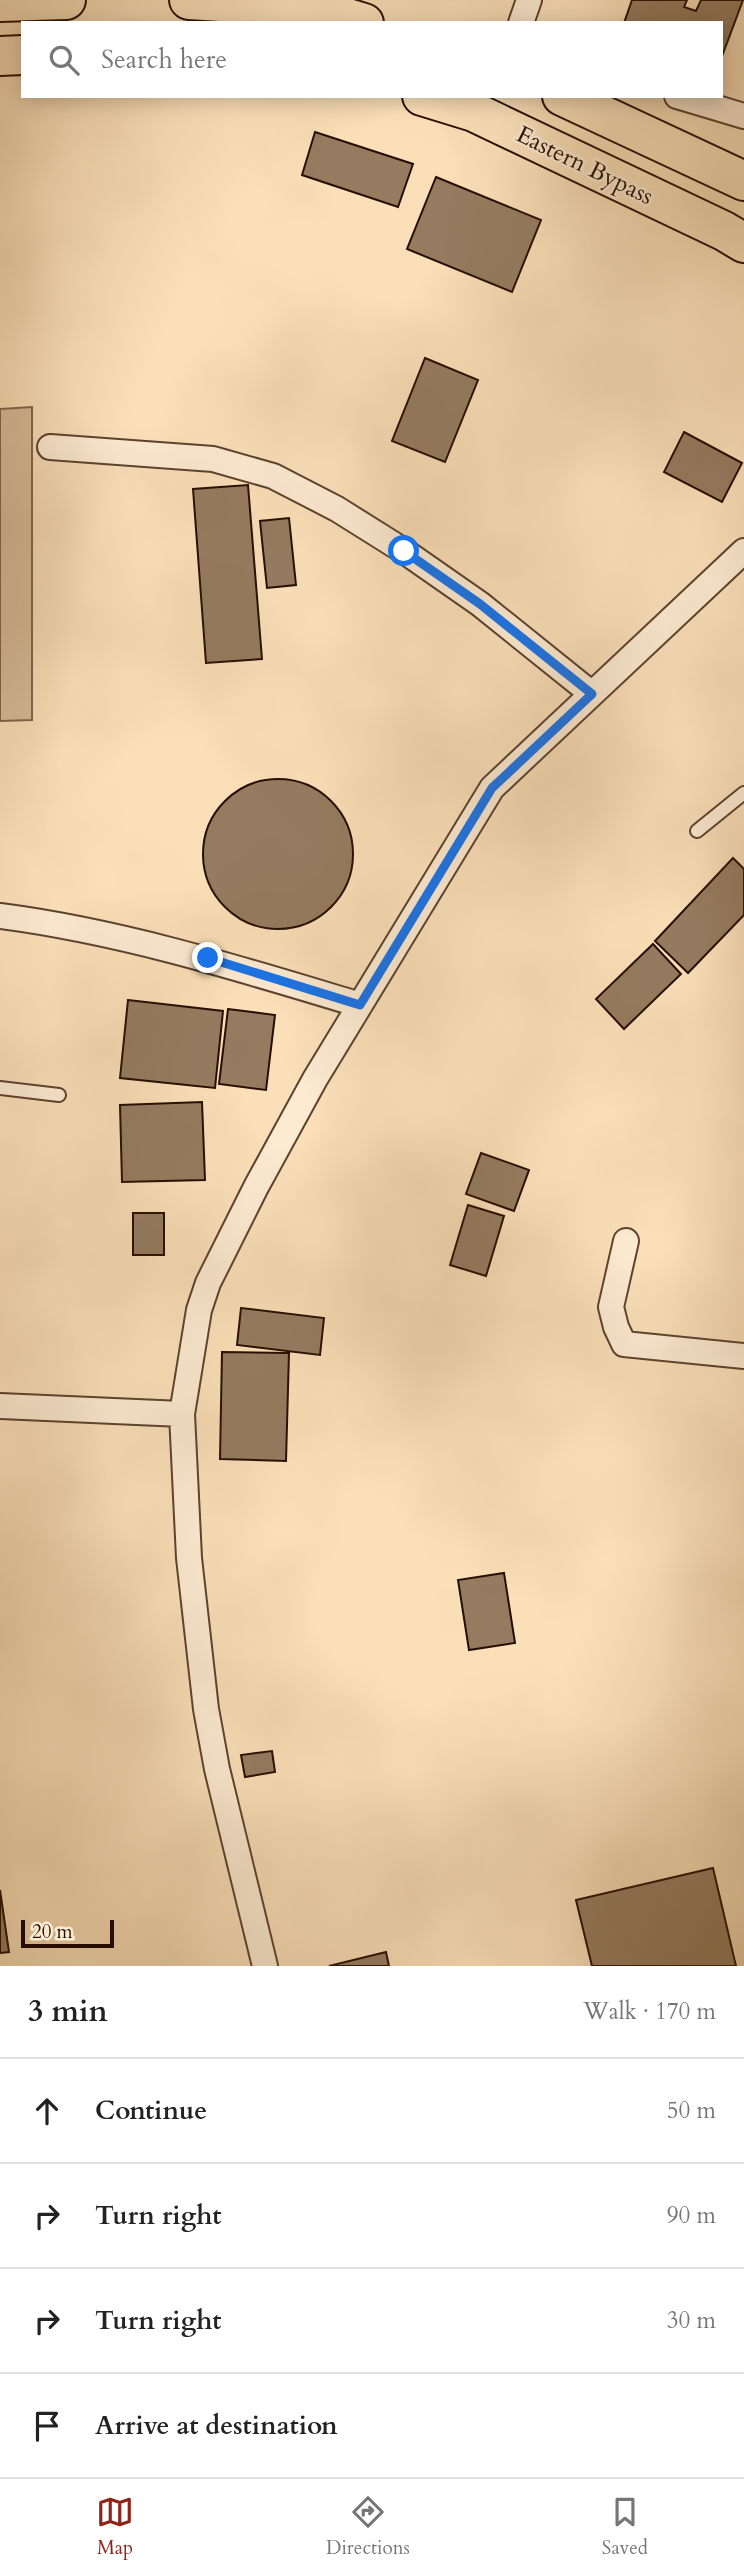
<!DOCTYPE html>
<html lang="en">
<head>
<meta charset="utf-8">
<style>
	body { margin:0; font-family:Cardo,serif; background:#f2f2f2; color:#222 }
	.scale { position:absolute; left:21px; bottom:18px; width:93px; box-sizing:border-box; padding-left:7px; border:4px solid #280e01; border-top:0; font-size:19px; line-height:24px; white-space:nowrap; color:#280e01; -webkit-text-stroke:5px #fcead1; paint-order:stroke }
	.stop { position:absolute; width:21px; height:21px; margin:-16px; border:5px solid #1a73e8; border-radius:50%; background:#fff }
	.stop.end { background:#1a73e8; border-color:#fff; box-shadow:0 2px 7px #0008 }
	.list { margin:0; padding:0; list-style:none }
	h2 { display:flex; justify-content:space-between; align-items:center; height:91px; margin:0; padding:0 28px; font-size:30px }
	h2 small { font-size:23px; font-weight:400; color:#767676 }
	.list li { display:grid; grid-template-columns:46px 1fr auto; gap:21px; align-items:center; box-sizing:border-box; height:105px; padding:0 28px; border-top:2px solid #e0e0e0 }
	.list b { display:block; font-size:26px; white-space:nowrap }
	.list em { font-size:23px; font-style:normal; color:#767676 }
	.icon { flex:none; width:38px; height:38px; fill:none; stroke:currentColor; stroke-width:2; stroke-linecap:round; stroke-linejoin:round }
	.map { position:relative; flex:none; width:744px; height:1966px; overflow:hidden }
	.search { position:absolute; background:#fff; box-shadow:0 4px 18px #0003; left:21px; right:21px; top:21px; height:77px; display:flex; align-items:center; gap:18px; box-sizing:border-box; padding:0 24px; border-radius:0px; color:#767676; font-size:26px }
	.sheet { height:511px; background:#fff }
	nav { display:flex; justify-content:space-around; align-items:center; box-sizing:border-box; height:98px; border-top:2px solid #e0e0e0; background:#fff; font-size:19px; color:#767676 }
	nav a { display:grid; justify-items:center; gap:4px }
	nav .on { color:#8f2418 }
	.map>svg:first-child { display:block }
	.green { fill:#d6bb99; stroke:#7f644d; stroke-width:2 }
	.building { fill:#957b60; stroke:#280e01; stroke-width:2 }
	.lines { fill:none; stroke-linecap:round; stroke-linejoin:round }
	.lane-casing { stroke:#5c422f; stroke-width:16 }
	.street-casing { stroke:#5c422f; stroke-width:28 }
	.highway-casing { stroke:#280e01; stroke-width:42 }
	.lane { stroke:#fcead1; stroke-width:12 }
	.street { stroke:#fcead1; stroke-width:24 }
	.highway { stroke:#fadfb8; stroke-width:38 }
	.route { stroke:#1a73e8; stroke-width:9 }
	.labels { text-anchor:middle; stroke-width:5; stroke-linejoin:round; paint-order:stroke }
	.street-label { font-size:24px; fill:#280e01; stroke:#fcead1 }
</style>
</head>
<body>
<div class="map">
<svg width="744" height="1966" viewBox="0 0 744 1966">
	<rect width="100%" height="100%" fill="#fadfb8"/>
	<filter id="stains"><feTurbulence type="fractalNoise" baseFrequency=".00286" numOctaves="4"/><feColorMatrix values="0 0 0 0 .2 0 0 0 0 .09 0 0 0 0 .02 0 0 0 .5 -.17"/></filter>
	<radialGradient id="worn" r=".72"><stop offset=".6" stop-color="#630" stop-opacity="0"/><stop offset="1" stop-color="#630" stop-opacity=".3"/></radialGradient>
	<path class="green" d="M32,407V720L0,721V409Z"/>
	<path class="building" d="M632,0H687L684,7L696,11L701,0H743L721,59V23H624Z
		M315,132L413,164L398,207L302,175Z
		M436,177L541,220L512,292L407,249Z
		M425,358L478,380L445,462L392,441Z
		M684,432L742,463L722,502L664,472Z
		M248,485L262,659L206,663L193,489Z
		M289,518L296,585L267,588L260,521Z
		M203 854a75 75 0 1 1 150 0a75 75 0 1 1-150 0Z
		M733,858L744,869V915L688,973L655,941Z
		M653,944L681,974L624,1029L596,999Z
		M128,1000L223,1011L215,1088L120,1078Z
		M228,1009L275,1015L266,1090L219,1084Z
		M202,1102L205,1180L122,1182L120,1105Z
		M481,1153L529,1170L514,1211L466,1194Z
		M468,1205L504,1216L486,1276L450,1265Z
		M133,1213H164V1255H133Z
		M241,1308L324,1318L320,1355L237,1345Z
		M222,1352L289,1353L286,1461L220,1459Z
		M504,1573L515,1643L469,1650L458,1580Z
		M272,1751L275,1772L245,1777L241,1755Z
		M713,1868L736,1966H592L576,1900Z
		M0,1890L9,1952L0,1953Z
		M386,1952L389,1966H329Z"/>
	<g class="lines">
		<g class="lane-casing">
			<path id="lane" d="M697,831L744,793
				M0,1088L59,1095"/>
		</g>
		<g class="street-casing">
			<path id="street" d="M521,23L529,0
				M677,96L744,116
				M50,447L213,459L273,476L337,509L404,551L480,604L592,694
				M0,916C123,932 241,969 360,1005
				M626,1241L611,1307L616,1327L624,1344L744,1356
				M0,1406L182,1414
				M265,1966L217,1769L206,1709L189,1558L182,1414L199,1310L208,1283L256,1187L315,1079L492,788L744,551"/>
		</g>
		<g class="highway-casing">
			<path id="highway" d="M189,0L314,8L364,23
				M0,2L66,0
				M0,56L23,55
				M422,96L474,112L724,231L744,243
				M562,96L744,181"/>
		</g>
		<use href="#lane" class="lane"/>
		<use href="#street" class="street"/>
		<use href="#highway" class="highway"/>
	</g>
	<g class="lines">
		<path class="route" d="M208,958L360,1005L492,788L592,694L480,604L404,551"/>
	</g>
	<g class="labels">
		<g class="street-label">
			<text transform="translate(585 165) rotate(26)" y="8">Eastern Bypass</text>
		</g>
	</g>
	<rect width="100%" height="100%" filter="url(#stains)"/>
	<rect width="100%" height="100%" fill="url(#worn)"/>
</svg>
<div class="scale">20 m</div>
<div class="stop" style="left:404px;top:551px"></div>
<div class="stop end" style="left:208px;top:958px"></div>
<div class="search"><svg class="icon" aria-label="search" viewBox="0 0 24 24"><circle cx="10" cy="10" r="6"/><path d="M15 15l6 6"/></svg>Search here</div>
</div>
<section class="sheet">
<h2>3 min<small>Walk · 170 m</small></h2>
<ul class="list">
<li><svg class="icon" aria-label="ahead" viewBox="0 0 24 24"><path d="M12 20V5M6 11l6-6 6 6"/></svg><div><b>Continue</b></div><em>50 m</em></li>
<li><svg class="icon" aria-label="right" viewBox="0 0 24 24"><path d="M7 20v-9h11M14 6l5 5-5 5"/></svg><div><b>Turn right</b></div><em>90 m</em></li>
<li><svg class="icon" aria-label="right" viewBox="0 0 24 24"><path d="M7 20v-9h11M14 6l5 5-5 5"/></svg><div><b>Turn right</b></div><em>30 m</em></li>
<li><svg class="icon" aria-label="arrive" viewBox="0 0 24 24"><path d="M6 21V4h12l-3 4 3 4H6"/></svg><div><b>Arrive at destination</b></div></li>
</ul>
</section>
<nav>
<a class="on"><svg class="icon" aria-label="map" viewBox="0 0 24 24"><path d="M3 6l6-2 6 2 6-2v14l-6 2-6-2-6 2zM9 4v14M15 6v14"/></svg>Map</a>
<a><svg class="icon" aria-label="directions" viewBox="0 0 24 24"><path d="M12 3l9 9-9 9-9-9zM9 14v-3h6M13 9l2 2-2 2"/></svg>Directions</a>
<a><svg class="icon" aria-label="saved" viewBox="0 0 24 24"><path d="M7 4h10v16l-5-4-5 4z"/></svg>Saved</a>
</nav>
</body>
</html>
